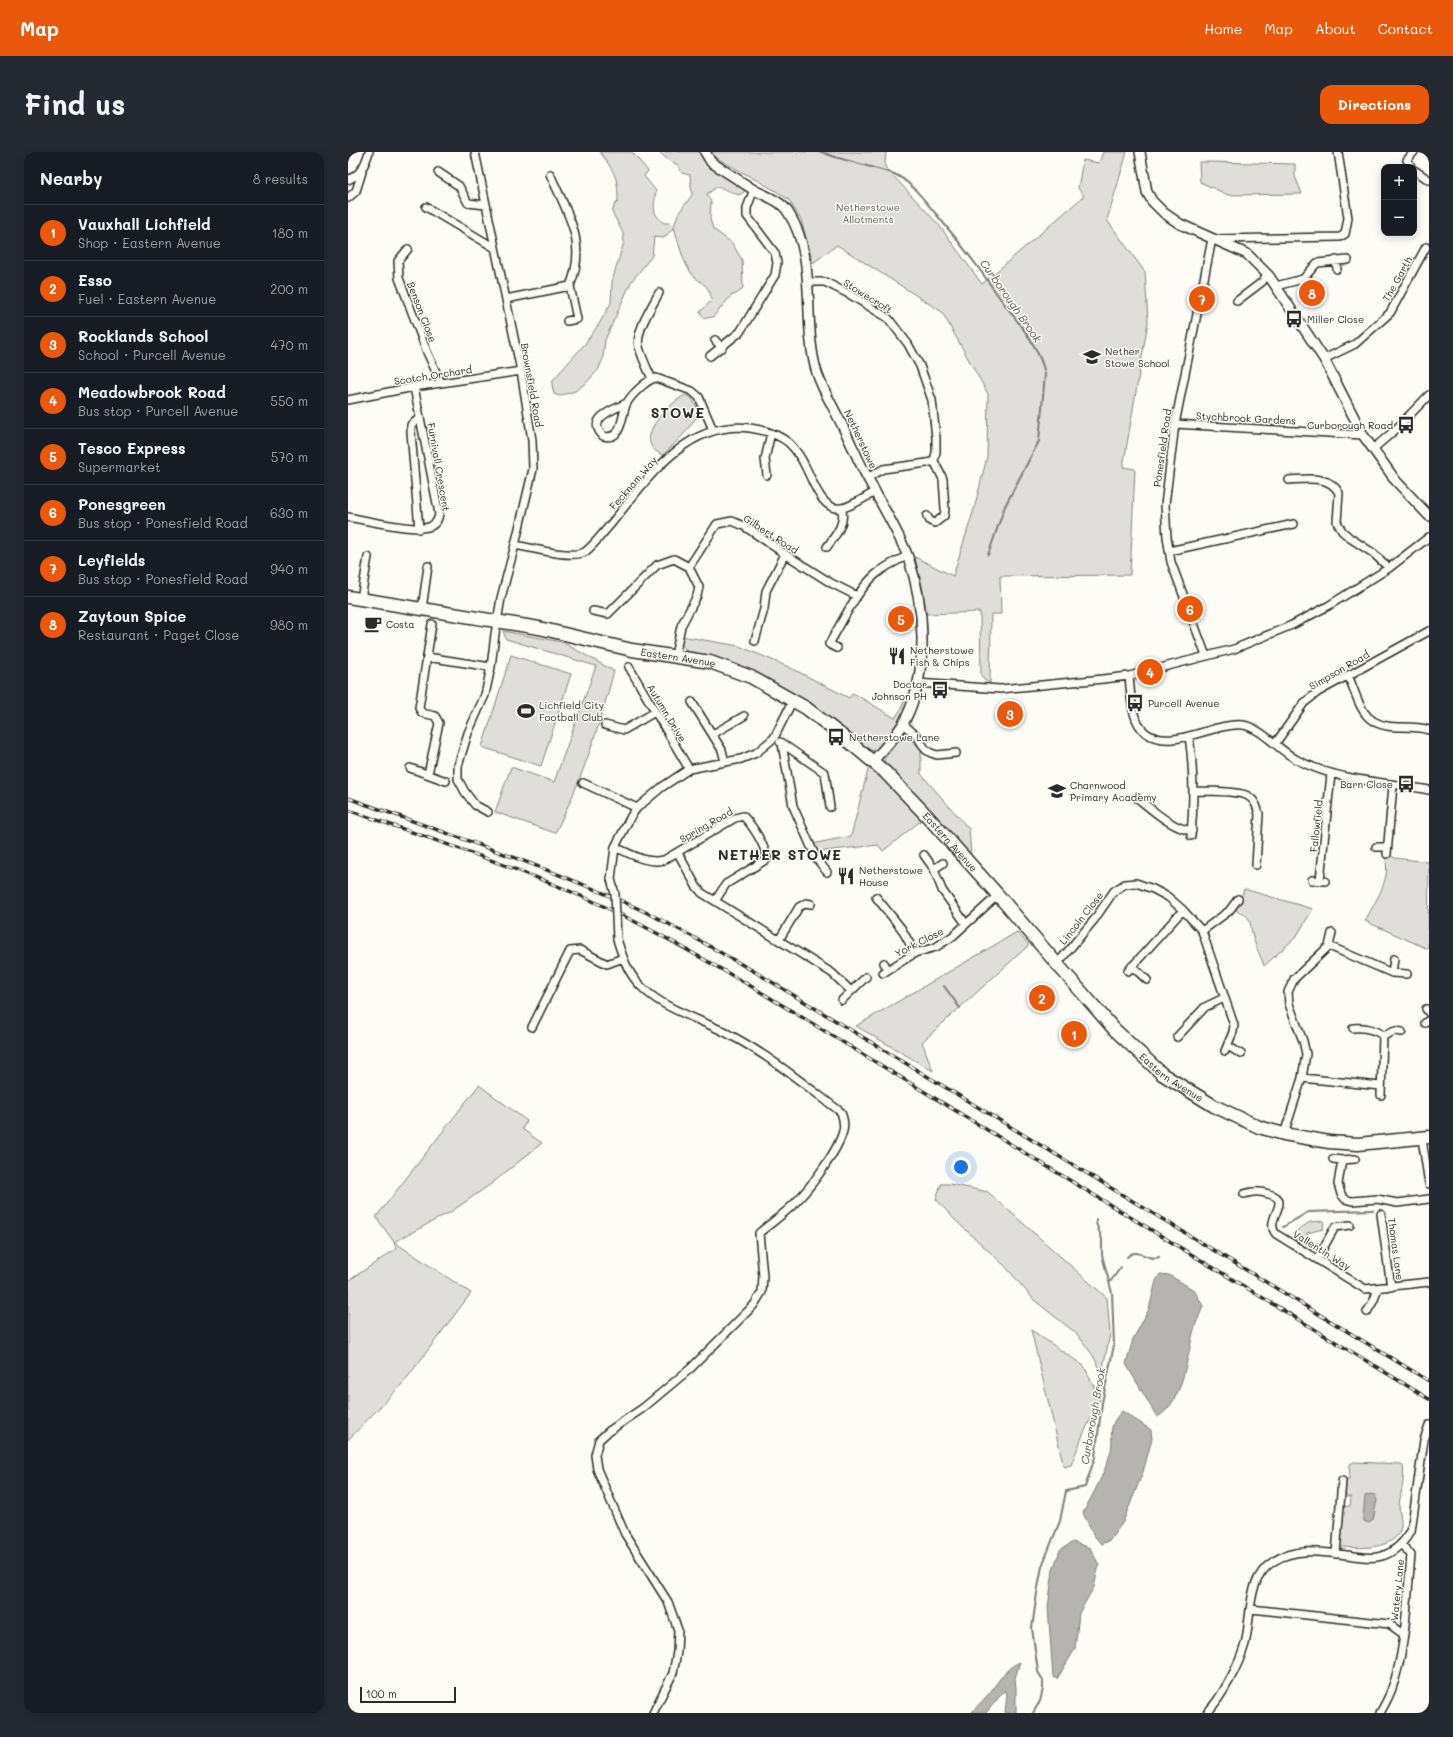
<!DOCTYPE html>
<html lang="en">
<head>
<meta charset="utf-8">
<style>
	body { margin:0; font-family:Mali,sans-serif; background:#242831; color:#f1f3f6 }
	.controls { position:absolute; right:12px; top:12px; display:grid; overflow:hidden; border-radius:8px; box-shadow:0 2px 10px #0003 }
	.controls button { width:36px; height:36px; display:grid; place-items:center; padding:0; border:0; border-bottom:1px solid #363941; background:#171b24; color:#f1f3f6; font:20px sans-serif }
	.scale { position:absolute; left:12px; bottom:10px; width:96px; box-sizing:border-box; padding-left:4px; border:2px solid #2b2b2b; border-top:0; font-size:11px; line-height:14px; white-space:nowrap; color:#2b2b2b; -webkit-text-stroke:3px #fdfcf7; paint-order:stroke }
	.you { position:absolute; left:613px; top:1015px; width:14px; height:14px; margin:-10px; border:3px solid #fff; border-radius:50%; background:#1a73e8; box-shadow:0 0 0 6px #1a73e833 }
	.badge { display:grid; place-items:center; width:26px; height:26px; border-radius:50%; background:#ea580c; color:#fff; font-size:13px; font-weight:700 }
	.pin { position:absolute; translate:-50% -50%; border:2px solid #fff; box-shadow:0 1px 4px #0006 }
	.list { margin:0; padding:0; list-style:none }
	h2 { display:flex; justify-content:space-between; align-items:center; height:52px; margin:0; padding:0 16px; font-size:17px }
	h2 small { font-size:13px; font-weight:400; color:#9ea1a6 }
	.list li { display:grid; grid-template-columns:26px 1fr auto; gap:12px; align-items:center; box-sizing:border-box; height:56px; padding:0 16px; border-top:1px solid #363941 }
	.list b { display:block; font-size:15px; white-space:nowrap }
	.list p { margin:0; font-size:13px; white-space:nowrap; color:#9ea1a6 }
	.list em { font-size:13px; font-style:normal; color:#9ea1a6 }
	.map { position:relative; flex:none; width:1081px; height:1561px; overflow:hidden; border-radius:12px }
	header { display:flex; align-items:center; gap:24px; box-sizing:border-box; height:56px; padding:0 20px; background:#ea580c; color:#fff }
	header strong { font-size:19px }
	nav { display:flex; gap:22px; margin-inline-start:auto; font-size:14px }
	.intro { display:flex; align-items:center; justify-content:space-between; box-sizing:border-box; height:96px; padding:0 24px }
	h1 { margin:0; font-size:28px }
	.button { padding:10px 18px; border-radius:12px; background:#ea580c; color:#fff; font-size:14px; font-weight:700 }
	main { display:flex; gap:24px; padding:0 24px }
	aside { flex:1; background:#171b24; border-radius:12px; box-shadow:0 2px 10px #0003 }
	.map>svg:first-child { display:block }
	.green { fill:#dfdeda; stroke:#858482 }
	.water { fill:#b5b4b1; stroke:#7e7d7b }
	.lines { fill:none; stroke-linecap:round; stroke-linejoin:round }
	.stream { stroke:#7e7d7b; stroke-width:2 }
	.minor-casing { stroke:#2b2b2b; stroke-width:10 }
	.tertiary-casing { stroke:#2b2b2b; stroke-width:12 }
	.trunk-casing { stroke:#2b2b2b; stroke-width:15 }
	.minor { stroke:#fdfcf7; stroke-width:7 }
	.tertiary { stroke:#fdfcf7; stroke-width:9 }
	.trunk { stroke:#fdfcf7; stroke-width:12 }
	.rail-casing { stroke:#2b2b2b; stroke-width:3.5 }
	.rail { stroke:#fdfcf7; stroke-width:2; stroke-dasharray:6; stroke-linecap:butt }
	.minor-bridge-casing { stroke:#2b2b2b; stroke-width:10; stroke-linecap:butt }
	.minor-bridge { stroke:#fdfcf7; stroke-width:7 }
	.labels { text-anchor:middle; stroke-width:3; stroke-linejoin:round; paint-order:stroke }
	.park-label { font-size:10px; fill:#585857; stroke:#fdfcf7 }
	.street-label { font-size:10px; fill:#2b2b2b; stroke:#fdfcf7 }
	.poi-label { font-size:10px; fill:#2b2b2b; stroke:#fdfcf7; text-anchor:start }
	.water-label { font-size:11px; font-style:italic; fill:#5b5b5a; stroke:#fdfcf7 }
	.district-label { font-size:14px; font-weight:bold; letter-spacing:1px; fill:#2b2b2b; stroke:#fdfcf7 }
</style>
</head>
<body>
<header>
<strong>Map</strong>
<nav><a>Home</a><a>Map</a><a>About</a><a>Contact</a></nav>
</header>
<div class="intro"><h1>Find us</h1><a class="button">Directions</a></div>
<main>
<aside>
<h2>Nearby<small>8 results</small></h2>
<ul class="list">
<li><span class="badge">1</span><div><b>Vauxhall Lichfield</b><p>Shop · Eastern Avenue</p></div><em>180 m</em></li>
<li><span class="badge">2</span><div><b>Esso</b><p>Fuel · Eastern Avenue</p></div><em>200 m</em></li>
<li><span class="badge">3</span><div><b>Rocklands School</b><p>School · Purcell Avenue</p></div><em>470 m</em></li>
<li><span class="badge">4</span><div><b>Meadowbrook Road</b><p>Bus stop · Purcell Avenue</p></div><em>550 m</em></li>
<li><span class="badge">5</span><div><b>Tesco Express</b><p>Supermarket</p></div><em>570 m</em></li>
<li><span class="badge">6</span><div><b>Ponesgreen</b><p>Bus stop · Ponesfield Road</p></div><em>630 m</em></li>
<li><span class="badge">7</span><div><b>Leyfields</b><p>Bus stop · Ponesfield Road</p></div><em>940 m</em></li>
<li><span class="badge">8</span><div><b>Zaytoun Spice</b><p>Restaurant · Paget Close</p></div><em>980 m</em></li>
</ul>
</aside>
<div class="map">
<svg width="1081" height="1561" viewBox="0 0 1081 1561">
	<rect width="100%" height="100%" fill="#fdfcf7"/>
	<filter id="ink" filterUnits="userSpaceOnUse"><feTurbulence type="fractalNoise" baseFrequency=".025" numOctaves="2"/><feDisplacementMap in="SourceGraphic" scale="8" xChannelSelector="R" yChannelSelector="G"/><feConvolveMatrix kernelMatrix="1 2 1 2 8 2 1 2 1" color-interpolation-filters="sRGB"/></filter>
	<g filter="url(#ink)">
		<path class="green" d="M252,0H284L300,19L296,24L308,39C306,55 303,61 316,71H321L326,74L330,62L344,43L342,23L334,21L330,13L319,7L311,0H352L397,37L396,40L391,43C381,40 380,37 369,35L359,42L363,50L362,67L365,77L384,91L394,108L395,136L390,141L383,144L365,165L356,166L352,160L364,148C360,130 353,133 344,122C335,112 330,88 326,75L316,86L306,85L304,104L283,130L257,188L255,207L250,218L238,231L227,239L211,244L206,242L204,232L205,228L236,193L251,172L263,151L264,129L276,90L275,81L264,60L267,52L270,50C270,24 267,21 252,0Z
			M364,0H538L537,15L591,73L634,132L736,44L730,36L735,8L751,11L755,0H779L759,68L797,120L800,170L775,315L787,317L782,423L652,424L653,462H643L642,531L636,528L633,523L632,460L578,462L567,405L605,424L626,357L639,305L640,242L594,160L489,93L465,111L453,68L441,48L428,39L365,4Z
			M862,10L947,12V24L954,42L880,43L852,30L851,10Z
			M337,243L344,246L352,261L335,283L315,303C281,290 320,252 337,243Z
			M155,479L214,490L266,519C251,575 234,629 207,681L147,660L163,615L206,630L248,514L158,487Z
			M333,484L391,494L443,516L501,546L505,541L547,566L553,557L559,542L562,543C559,564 545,580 532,597L522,599L458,550L422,528L369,505L340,500L332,491Z
			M163,503L223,522L193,614L134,595Z
			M556,582L573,597V622L621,677L623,704L538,614L536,607Z
			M521,614L575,667L535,699L530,693L467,700L464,692L503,684Z
			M1042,703L1047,706L1080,710L1081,706L1080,797L1017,769C1026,751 1044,727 1037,706Z
			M896,737L965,757L948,785L916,814C913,804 907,794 905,785C902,774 904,762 890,760L886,754L893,746Z
			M669,780L681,793L574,890L585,919L508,874Z
			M131,933L179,969L174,977L194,991L143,1032L104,1059L46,1090L123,1141L56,1230L0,1288V1129L48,1097L46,1090L28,1065Z
			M593,1032H602L640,1040L759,1146L762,1182L754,1220L744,1202L729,1182L686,1148L657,1114L607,1068L588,1047Z
			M976,1069L975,1077L959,1081L964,1094L961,1099C954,1094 946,1090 945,1081L962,1070Z
			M683,1178L736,1214L752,1247L734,1285L723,1313L716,1315Z
			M1006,1310L1053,1312L1055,1313C1057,1327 1053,1339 1051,1353C1051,1360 1054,1368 1053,1375C1048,1399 1009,1396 992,1395L996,1356L998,1354H1002L1003,1345H999L997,1341L998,1327H1001L1002,1312Z"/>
		<path class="water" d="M812,1122L821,1123L846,1138L855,1154C852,1163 847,1172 845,1181C839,1206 834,1253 809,1265L778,1212L785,1187L801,1157L808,1129Z
			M774,1259L803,1278L804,1287L795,1320L775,1370L762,1388L753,1392L745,1382L735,1361C745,1342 756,1323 762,1302C768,1282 756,1278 774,1259Z
			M1023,1342L1027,1343L1029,1348L1025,1368L1021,1371L1016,1369L1015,1365L1017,1344Z
			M725,1390L742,1396L751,1413L746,1435L731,1461L727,1497L709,1527L705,1525L700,1455L705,1418L712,1398Z
			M672,1510L667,1526L668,1536V1561H657L659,1542L656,1539L638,1561H623C628,1556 633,1550 638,1545C649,1533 656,1516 672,1510Z"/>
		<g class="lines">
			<path class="stream" d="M473,0L487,5L544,21C562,28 576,48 588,62C610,88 630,114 649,142C666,166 691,192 697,222L691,289L657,354L640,403
				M596,834L612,856
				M935,1075L960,1060L1025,1058
				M779,1105C790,1094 799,1110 811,1105
				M762,1130L773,1115
				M685,1561L692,1549L695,1537V1528L690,1520L684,1476L689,1441L694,1414L712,1369L718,1339L737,1335L747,1305L754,1251L766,1193L764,1141L754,1103V1087L748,1071V1067"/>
			<g class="minor-casing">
				<path id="minor" d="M127,0L173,219L184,288L185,317L167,393L153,446L147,482L143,515L137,543L120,581L110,614V627L117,640L127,653L140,660
					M1063,15L1059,8L1066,0
					M1066,18L1081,28
					M90,20L111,34L120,51L138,53
					M0,28C13,22 17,13 21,0
					M0,46L8,39L14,20
					M78,55L147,96
					M60,97L50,109L51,126L79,200L93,231
					M988,108L989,117
					M459,130H477L501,142L540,166L560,192L572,214L584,248L588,286V300L586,309L579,311L535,317L519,326
					M928,134L955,127L969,111L1000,108
					M158,147L222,134C240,90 219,61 202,22
					M889,149L914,130L919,123
					M219,169L229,167L222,134
					M367,188L374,196
					M362,204L392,180L427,123L429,111L427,101L399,64V56L406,37
					M976,207L1007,192L1042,161L1078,95
					M304,227C299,216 294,206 291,195C287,180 304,154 311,141
					M0,248L66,235L173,219
					M279,251C267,257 237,266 255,284C274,289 273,266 278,253C281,245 299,227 308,226L344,239L351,245L365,278
					M827,272L1015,283
					M1025,297L1047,278L1081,243
					M419,323L417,307L423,281
					M941,328C959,327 982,323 991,341L989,370L994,379L1002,386L1025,401L1041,416
					M579,364L582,369L587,371L596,364L597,357L595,327L586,309
					M0,365C16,368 71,381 83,374C89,371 90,367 91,362L66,235
					M71,377L63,280V273L68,269L72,268
					M167,393C184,396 222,407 237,400C247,392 254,382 262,373C298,329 337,268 402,276C416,278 430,282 441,291C448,298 454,307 458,316C465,329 474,360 494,356C505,354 517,345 527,340
					M479,395C487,384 499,370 493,356
					M821,399L946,372
					M13,447L20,405
					M74,457L80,414
					M245,459L260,462L309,413L326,407L341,415
					M407,489L416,457L418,439L437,402
					M489,496L481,492C495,469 507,441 527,423C536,415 548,409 559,404
					M327,504L333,474L349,444L351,435L341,415L369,372L384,369L396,374L437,402L483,431L509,444
					M858,504L823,410L819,385L817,353L827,272L864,87L992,85L997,82L1000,66L990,0
					M79,505L143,515
					M281,515L341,617
					M1000,523C1013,554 1014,576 1053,575C1062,575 1073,575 1081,578
					M781,524C783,541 782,569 798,581C824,600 865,570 895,573C913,576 928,595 943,604C949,609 958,612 965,615C1002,630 1042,630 1081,638
					M569,531L652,537L755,527L781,524L886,497L944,473L980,454L1041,416L1081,385
					M344,550L374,598L377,610
					M555,572L569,584L578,598L583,601L589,603L608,601
					M257,573L276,578L307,560
					M365,582L396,564
					M841,584C846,618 846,650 843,684
					M432,590L477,621L482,655
					M434,592L445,654L468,706L479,720
					M927,592L956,551L970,540L1081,479
					M62,616L98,629
					M80,622L91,571L87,564L74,561L71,556L84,472
					M235,631L289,656
					M846,639C857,639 892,639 900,644C907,648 909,655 911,662L908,713
					M789,646C805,658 823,676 844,679
					M267,695C283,702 298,712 316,708L387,666L395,664C405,674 417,693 419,707L378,732L367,749
					M1028,695H1039
					M330,701L348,734L354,741L484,821L503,839
					M1039,702L1045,633
					M576,703L586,717L594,738L618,772
					M586,717L595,711
					M263,727L267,695L283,664L289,656L314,635L341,617L393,607L408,601L426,586L445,548
					M964,728L977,729
					M972,728L983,622
					M528,745L553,776L567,801
					M854,779L881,759L890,747
					M269,787C275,807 281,825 298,839C322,860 356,868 384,884C423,905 457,933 493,960C495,966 497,972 495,979C490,999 462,1036 447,1051C436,1062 423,1071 411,1081L415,1124L414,1140L406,1153L343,1216L295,1256L261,1279L251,1288L247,1303L249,1317L277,1382L320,1450L330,1478L329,1500L325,1521L305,1561
					M431,788L451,755L458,751L463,752
					M981,794L1044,821L1059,822
					M536,811L540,818
					M709,812L746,768L766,739L777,732L788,731L805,737L820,745L835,758L854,779L886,873L885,880L877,899
					M784,814L799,828
					M780,819L835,758
					M535,821L567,801L588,795L605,784L650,743
					M1044,821L1046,807
					M494,848L518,825
					M1078,857L1081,861
					M1077,871L1081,868
					M184,875L222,799L232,798L259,812L275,806
					M1005,876C1014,875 1028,877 1035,884L1033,943
					M1035,884L1047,879L1054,880
					M829,885L857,855L876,846
					M880,894L893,902
					M954,926L1032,934
					M936,982L954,926L958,902L955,889L941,852L940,840L946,827L981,794L984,781
					M1074,987L1081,1032
					M985,1007L994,1008L1007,1007
					M994,1008L990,1032L993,1042L997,1047L1004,1049L1029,1047L1049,1051L1081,1047
					M896,1042C907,1039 910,1039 921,1042C946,1048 915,1067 928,1082L1017,1137L1081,1130
					M1033,1062L1043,1135
					M969,1107L987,1075L1002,1073
					M1019,1160L1026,1148L1030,1136
					M988,1402L994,1329
					M903,1457L1041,1472L1055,1482
					M859,1561C874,1545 891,1513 897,1492C904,1464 898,1426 926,1409C950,1394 980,1401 1006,1404C1015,1405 1025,1407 1034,1404C1047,1400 1056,1390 1063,1379L1076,1288L1081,1273
					M1032,1561C1036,1554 1040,1547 1043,1539C1058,1501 1059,1445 1063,1403L1053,1392"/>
			</g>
			<g class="tertiary-casing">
				<path id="tertiary" d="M357,0L363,10C377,19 392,29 406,38C418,44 433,49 440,60C471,108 453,169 469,221C475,239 486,256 494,273C504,293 512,313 523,332C535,356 550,379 560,405C577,453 581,520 558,566C551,582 536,596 525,609
					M792,0L799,40L804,49L816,61L832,72L899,102L921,124L976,207L1015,283L1048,329L1081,364"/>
			</g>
			<g class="trunk-casing">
				<g id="trunk">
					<path id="s1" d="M0,445L191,476L284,498L362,510L403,525L458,556L493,583L537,620L580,665L650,743L709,812L766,877L814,922L866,954L911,975L936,982L981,990L1010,992L1081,985"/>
				</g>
			</g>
			<use href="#minor" class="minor"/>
			<use href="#tertiary" class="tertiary"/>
			<use href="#trunk" class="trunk"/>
			<g class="rail-casing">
				<path id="rail" d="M0,646C97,681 195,713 289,756C330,775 369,799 409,821L1081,1229
					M0,658C78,685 157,711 233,744C291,769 346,802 401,833L1081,1247"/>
			</g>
			<use href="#rail" class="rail"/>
			<g class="minor-bridge-casing">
				<path id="minor-bridge" d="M263,727L267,742L269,787"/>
			</g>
			<use href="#minor-bridge" class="minor-bridge"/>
		</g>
	</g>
	<defs>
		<g id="bus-bare" transform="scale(1.38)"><path d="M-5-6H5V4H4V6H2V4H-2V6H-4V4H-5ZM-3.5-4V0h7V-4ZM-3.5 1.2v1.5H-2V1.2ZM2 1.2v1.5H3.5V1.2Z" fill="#2b2b2b" stroke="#fdfcf7" stroke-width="2.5" paint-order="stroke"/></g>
		<g id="school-bare" transform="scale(1.38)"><path d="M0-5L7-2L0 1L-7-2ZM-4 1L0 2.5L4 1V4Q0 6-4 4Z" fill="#2b2b2b" stroke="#fdfcf7" stroke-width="2.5" paint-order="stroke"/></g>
		<g id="cafe-bare" transform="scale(1.38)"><path d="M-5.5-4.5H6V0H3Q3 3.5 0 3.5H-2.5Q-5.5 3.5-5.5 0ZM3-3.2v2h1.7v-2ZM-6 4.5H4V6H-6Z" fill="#2b2b2b" stroke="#fdfcf7" stroke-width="2.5" paint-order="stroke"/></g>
		<g id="restaurant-bare" transform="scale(1.38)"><path d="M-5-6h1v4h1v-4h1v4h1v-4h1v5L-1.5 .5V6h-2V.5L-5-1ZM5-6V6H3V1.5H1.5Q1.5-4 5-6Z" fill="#2b2b2b" stroke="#fdfcf7" stroke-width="2.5" paint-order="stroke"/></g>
		<g id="stadium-bare" transform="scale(1.38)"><path d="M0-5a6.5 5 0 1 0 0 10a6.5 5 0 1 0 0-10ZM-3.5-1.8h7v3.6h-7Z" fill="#2b2b2b" stroke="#fdfcf7" stroke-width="2.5" paint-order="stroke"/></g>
	</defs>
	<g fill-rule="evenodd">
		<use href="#bus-bare" x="946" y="167"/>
		<use href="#school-bare" x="744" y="205"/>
		<use href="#bus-bare" x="1058" y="273"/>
		<use href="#cafe-bare" x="25" y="472"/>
		<use href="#restaurant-bare" x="549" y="504"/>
		<use href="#bus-bare" x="592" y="538"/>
		<use href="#bus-bare" x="787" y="551"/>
		<use href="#stadium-bare" x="178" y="559"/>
		<use href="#bus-bare" x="488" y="585"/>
		<use href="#bus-bare" x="1058" y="632"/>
		<use href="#school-bare" x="709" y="639"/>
		<use href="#restaurant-bare" x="498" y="724"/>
	</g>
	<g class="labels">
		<g class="park-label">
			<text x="520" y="59">Netherstowe<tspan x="520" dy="12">Allotments</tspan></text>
		</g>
		<g class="street-label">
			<text transform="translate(1049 127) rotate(-61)" y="4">The Garth</text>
			<text transform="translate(520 144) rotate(32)" y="4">Stowecroft</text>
			<text transform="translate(74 160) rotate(69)" y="4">Benson Close</text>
			<text transform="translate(85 223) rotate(-9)" y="4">Scotch Orchard</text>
			<text transform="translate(184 233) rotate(80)" y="4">Brownsfield Road</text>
			<text transform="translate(898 266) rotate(3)" y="4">Stychbrook Gardens</text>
			<text transform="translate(513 287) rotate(65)" y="4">Netherstowe</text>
			<text transform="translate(814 296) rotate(-82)" y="4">Ponesfield Road</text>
			<text transform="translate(91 315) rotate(80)" y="4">Furnivall Crescent</text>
			<text transform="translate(285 331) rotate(-49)" y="4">Fecknam Way</text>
			<text transform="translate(423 382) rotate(33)" y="4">Gilbert Road</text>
			<text dy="4" stroke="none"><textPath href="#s1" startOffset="336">Eastern Avenue</textPath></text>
			<text transform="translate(991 518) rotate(-30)" y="4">Simpson Road</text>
			<text transform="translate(319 561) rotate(59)" y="4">Autumn Drive</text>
			<text transform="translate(358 673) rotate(-30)" y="4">Spring Road</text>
			<text transform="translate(968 674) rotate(-84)" y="4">Fallowfield</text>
			<text dy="4" stroke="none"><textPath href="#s1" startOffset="672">Eastern Avenue</textPath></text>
			<text transform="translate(733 766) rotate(-52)" y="4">Lincoln Close</text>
			<text transform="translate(571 790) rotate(-27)" y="4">York Close</text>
			<text dy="4" stroke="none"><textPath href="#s1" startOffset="996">Eastern Avenue</textPath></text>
			<text transform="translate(1048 1097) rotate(82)" y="4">Thomas Lane</text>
			<text transform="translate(974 1098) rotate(32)" y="4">Vallentin Way</text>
			<text transform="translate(1049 1438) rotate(-84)" y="4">Watery Lane</text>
		</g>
		<g class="poi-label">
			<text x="959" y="171">Miller Close</text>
			<text x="757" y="203">Nether<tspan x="757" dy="12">Stowe School</tspan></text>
			<text x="1045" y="277" text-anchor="end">Curborough Road</text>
			<text x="38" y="476">Costa</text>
			<text x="562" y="502">Netherstowe<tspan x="562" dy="12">Fish &amp; Chips</tspan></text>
			<text x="579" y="536" text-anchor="end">Doctor<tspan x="579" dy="12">Johnson PH</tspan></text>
			<text x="800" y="555">Purcell Avenue</text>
			<text x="191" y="557">Lichfield City<tspan x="191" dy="12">Football Club</tspan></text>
			<text x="501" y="589">Netherstowe Lane</text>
			<text x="1045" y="636" text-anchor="end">Barn Close</text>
			<text x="722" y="637">Charnwood<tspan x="722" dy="12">Primary Academy</tspan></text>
			<text x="511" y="722">Netherstowe<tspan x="511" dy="12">House</tspan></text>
		</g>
		<g class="water-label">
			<text transform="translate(663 149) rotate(55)" y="4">Curborough Brook</text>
			<text transform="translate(745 1264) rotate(-80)" y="4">Curborough Brook</text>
		</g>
		<g class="district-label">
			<text x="330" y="266">STOWE</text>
			<text x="432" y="708">NETHER STOWE</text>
		</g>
	</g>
</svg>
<div class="controls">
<button>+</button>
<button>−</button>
</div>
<div class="scale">100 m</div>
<div class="you"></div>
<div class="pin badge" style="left:726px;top:882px">1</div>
<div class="pin badge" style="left:694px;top:846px">2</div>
<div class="pin badge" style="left:662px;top:562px">3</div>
<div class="pin badge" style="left:802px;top:520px">4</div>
<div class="pin badge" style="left:553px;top:467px">5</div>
<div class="pin badge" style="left:842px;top:457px">6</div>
<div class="pin badge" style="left:854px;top:147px">7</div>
<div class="pin badge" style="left:964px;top:141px">8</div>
</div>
</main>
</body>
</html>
